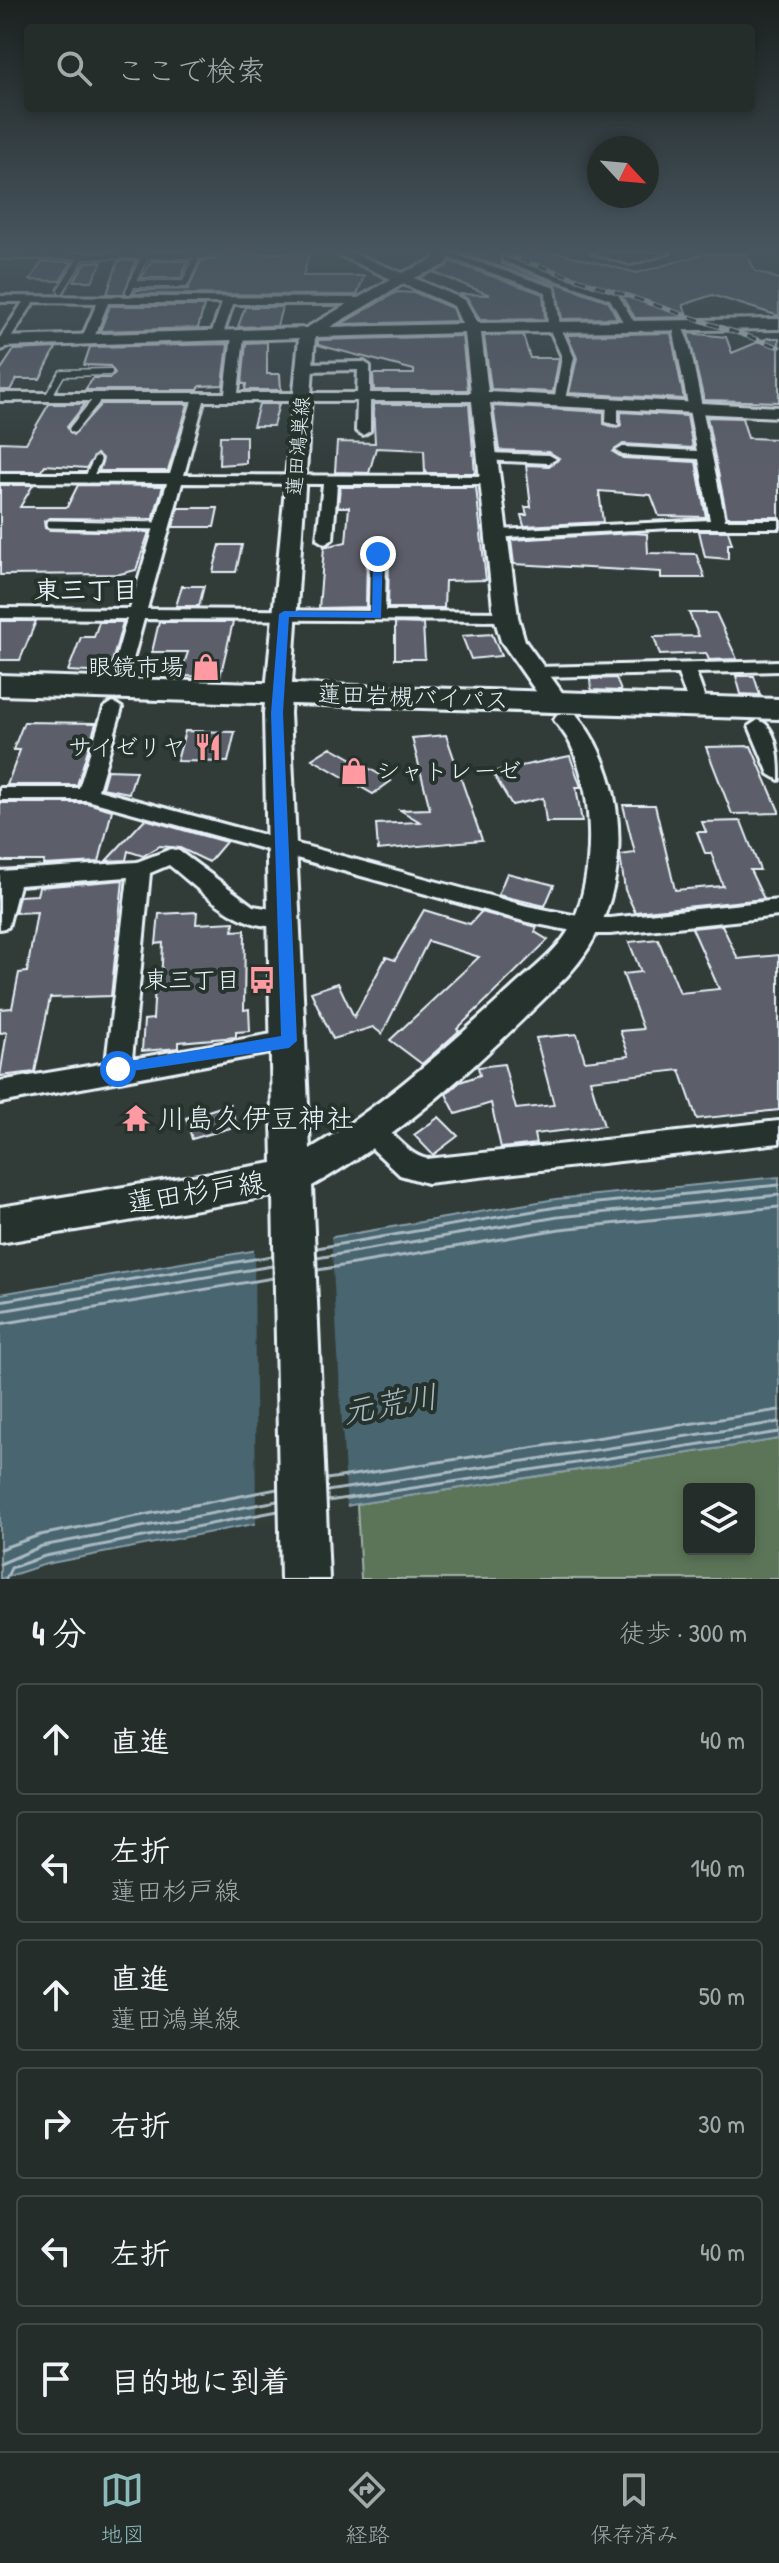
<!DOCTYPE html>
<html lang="ja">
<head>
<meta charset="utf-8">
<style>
	body { margin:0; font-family:"Patrick Hand","Klee One",sans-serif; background:#313937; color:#f1f3f6 }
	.controls { position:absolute; right:24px; bottom:24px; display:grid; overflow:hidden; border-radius:8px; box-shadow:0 4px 12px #0003 }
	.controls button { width:72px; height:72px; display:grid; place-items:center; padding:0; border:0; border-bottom:2px solid #424947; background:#252d2b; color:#f1f3f6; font:40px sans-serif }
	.compass { position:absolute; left:587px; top:136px; width:72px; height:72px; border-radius:50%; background:#252d2b; box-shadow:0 4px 12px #0003; rotate:116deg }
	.stop { position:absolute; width:24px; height:24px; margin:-18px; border:6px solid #1a73e8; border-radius:50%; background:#fff }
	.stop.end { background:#1a73e8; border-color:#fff; box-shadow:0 2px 8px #0008 }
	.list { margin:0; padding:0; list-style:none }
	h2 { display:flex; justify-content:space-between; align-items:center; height:104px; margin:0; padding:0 32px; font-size:34px }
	h2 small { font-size:26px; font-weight:400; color:#a3a8a9 }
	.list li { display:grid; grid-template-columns:52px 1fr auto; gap:24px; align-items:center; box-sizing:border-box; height:112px; margin:0 16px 16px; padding:0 16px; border:2px solid #424947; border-radius:8px }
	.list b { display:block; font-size:30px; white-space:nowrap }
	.list p { margin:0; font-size:26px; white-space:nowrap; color:#a3a8a9 }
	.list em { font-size:26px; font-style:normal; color:#a3a8a9 }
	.icon { flex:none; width:44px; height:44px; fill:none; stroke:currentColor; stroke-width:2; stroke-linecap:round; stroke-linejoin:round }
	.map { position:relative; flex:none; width:779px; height:1579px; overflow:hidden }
	.search { position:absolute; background:#252d2b; box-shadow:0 4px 12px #0003; left:24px; right:24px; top:24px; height:88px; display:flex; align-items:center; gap:20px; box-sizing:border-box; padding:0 28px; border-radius:8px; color:#a3a8a9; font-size:30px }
	.sheet { height:872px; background:#252d2b }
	nav { display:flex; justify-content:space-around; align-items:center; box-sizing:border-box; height:112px; border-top:2px solid #424947; background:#252d2b; font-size:22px; color:#a3a8a9 }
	nav a { display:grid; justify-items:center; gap:4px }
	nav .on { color:#8bbbb9 }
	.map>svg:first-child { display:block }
	.green { fill:#5b7459; stroke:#a2b2a8; stroke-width:2; fill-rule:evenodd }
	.water { fill:#4a656f; stroke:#899da6; stroke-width:2 }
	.pier { fill:#313c39 }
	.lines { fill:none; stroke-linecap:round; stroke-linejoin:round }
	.shore { stroke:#a9b9c1; stroke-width:3 }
	.building { fill:#5c5e6b; stroke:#e8f1f8; stroke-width:2 }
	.lane-far1-casing { stroke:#e8f1f8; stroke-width:9 }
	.lane-casing { stroke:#e8f1f8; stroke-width:11 }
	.street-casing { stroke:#e8f1f8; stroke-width:6 }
	.secondary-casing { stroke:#e8f1f8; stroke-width:6 }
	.highway-casing { stroke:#e8f1f8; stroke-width:6 }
	.lane-far1 { stroke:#26332d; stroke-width:6 }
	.lane { stroke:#26332d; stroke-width:7 }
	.street { fill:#26332d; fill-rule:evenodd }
	.secondary { fill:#26332d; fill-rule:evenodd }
	.highway { fill:#26332d; fill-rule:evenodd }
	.rail-casing { stroke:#e8f1f8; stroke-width:5 }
	.rail { stroke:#26332d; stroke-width:3; stroke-dasharray:10; stroke-linecap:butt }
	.route { fill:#1a73e8 }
	.labels { text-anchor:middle; stroke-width:8; stroke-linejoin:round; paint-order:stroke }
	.far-street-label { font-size:20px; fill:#e8f1f8; stroke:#26332d }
	.poi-label { font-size:24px; fill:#e8f1f8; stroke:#26332d; text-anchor:end }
	.street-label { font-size:24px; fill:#e8f1f8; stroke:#26332d }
	.neighbourhood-label { font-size:26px; font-weight:bold; fill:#e8f1f8; stroke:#26332d }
	.near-poi-label { font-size:28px; fill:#e8f1f8; stroke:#26332d; text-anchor:start }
	.near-street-label { font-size:28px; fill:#e8f1f8; stroke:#26332d }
	.near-water-label { font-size:32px; font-style:italic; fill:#a9b9c1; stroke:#26332d }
</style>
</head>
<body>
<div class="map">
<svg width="779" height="1579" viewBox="0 0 779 1579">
	<rect width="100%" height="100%" fill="#313c39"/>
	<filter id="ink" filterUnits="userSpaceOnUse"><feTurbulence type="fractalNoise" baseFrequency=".0125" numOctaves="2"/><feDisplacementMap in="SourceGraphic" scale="16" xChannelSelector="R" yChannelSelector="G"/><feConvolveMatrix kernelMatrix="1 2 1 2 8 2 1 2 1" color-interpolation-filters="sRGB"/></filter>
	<g filter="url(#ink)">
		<path class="green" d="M779,1439V1579H361L357,1504ZM689,1489H749V1549H689Z"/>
		<path class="water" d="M779,1177V1439L357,1504L46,1564L0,1579V1294L556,1199Z"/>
		<path class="pier" d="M331,1234L347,1510L256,1527L254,1247Z"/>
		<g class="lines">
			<path class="shore" d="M317,1248L557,1207L779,1185
				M317,1258L558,1217L779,1195
				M318,1270L560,1229L779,1207
				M0,1301L272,1256
				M0,1311L272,1266
				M0,1324L273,1278
				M327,1479L779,1410
				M327,1491L779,1422
				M328,1501L779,1432
				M0,1549L40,1535L277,1489
				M0,1564L42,1546L277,1501
				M6,1579L11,1568L45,1556L278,1511"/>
		</g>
		<path class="building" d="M216,253H309L303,276H364L357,295L134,294L136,290L188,289L201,261L214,260Z
			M458,253H560L637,273L704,254H747L755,271L779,279V316L712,295L683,305L688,317L635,318L619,292L501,255L502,264L608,301L617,318L562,319L556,285Z
			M118,261H136L124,294H107Z
			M152,261H188L181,278H141Z
			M42,262H72L60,281L30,280Z
			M86,262H102L92,281H74Z
			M451,262L543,294L545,319L480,320L468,299L459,294L490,295L435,273Z
			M397,292L416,293L452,308L457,321L341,324Z
			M110,306H204L198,328L100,331Z
			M245,307H282L277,326L238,327Z
			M671,333L684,399L569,393L577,358L567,335Z
			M688,333L726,337L732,353L768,338H779V402L704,400Z
			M523,335L530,358H559L553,392L491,389L484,336Z
			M462,336L468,390H374L373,374H414V370L318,345V340Z
			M267,342V374H280L281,390H245L246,384H242L246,343Z
			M228,344L223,385L200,386L198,390H85L93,378H110L115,373L110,366L84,365L90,347Z
			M56,348L40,379H17L10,390H0V371L14,350Z
			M49,404H85L67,427L73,435L101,404H188L168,471H99L103,459L97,454L86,468L45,465L41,471H0V442L26,443Z
			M259,404H279L273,426H253Z
			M373,404H469L475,473H425L424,450L376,448L369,473L335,472L337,442L375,443Z
			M493,406L604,412V424L617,428L621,425V412L687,416L693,448L623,444L613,452L623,458L696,462L706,517L659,516L651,495L599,491L603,522L524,526L521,515H527L525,507H531L526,465L549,466L559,458L549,452L499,450Z
			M707,417L742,418L748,438L779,439V517H727Z
			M220,436H246V463L219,465Z
			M0,485H33L20,507H67L78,485L163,486L153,519L50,518L44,521L45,528L50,530L149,532L136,570L120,574L0,575Z
			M340,487H476L486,580L445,581L444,608H388L389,554L376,546L367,554L366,607L319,608L324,547L346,542L349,507H338Z
			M178,508H218L214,527H173Z
			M699,531H728L732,544H728V559L705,557Z
			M633,533L647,534L648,553L696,554L705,578H661V572L514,564L511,540Z
			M220,545H242L236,572H213Z
			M182,586H204L199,606H176Z
			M689,613H716L737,659L709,660L706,653L660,655L654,637L699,636Z
			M0,621H36L20,660H0Z
			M99,622H123L109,673L68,671L81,637H94Z
			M159,622H233L220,677L180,676L188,652H152Z
			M395,623L423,624L425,659H395Z
			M492,634L501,656L471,659L462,636Z
			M736,676H754L760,695L741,694Z
			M616,678L621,691L591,690L590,679Z
			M24,722L96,723L77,785H7L20,750H13Z
			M185,731L235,732L228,762L177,761Z
			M446,735L482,840L378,850L376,824L420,822L400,810L430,809L412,738Z
			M751,746L779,811V813L732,814L706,747Z
			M331,747L391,781L373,794L312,759Z
			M570,756L581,787H576L582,822H546L543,798L512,805L492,772Z
			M107,770L136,771L129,793L102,788Z
			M0,803H87L112,810L99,862L43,865L44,861H0Z
			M623,805H655L675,890L723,886L711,853H705L697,832H706L702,822L741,821L760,870H750L764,899L635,912L625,890L620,855L635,853Z
			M145,819L197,834L226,842L209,862L180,848L160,846L143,856L128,851L126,860L106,861Z
			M507,873L554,885L545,906L498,895Z
			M123,880L111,996L50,998L35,1072L0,1076L7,1032L0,1033V1009L12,1008L19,973L27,972L37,912L15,913L19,896L37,895L39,887Z
			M424,910L470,924L481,912L537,927L535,932L548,940L457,1029L459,1031L422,1064L390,1040L479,957L428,941L382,1034L373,1027L333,1039L311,992L338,983L354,1017L386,957L395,960Z
			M197,912L196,924L234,922L233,931L245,930L244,1010L249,1009L250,1031L236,1032V1037L179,1042V1048L142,1051L144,1020L153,1019L155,984L161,983L163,943L156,944L159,914Z
			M722,925L738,959L779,955V1110L697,1119L680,1070L590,1080L604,1126L534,1134L536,1144L501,1148L491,1103L456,1114L446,1094L460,1082L480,1075L478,1067L504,1064L516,1109L554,1105L536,1038L577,1034L585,1061L629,1056L620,1031L643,1029L623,974L641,972L629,942L658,939L680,993L719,989L692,928Z
			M230,1104L237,1126L192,1139L186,1118Z
			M439,1117L458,1136L433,1155L414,1135Z"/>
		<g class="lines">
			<g class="lane-far1-casing">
				<path id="lane-far1" d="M0,256L206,255
					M132,284H185L195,261
					M61,290L83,255
					M129,291L143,260L149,256
					M48,397L62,373L109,372
					M94,404L98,397"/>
			</g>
			<g class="lane-casing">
				<path id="lane" d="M73,429L95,402
					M88,479L97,460
					M50,524L162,526"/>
			</g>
			<g class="street-casing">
				<path id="street" d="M436,253H450L555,288L560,326L574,357L564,404L554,401L562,357L548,326L546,292Z
					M503,257L618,295L636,325L626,327L610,299L503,261Z
					M0,296L365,298L370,301L365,304H233L222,337L216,340L210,337L222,303H108L93,340L87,343L81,340L97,303L34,302L4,349L0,350V338L23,302H0Z
					M672,322H680L689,343L725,520H779V528H671L492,538V532L497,530L710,520L699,459L623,455L616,451L623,447L697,451Z
					M238,333L244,336L238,393H357L358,370L305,371L299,367L305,363L364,362L370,366V393H481L487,397L481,401H370V431L363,435L356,431L357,401H204L184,475L490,476L497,480L490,484H337L333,539L325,544L317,539L323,484L182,483L147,609L369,611L370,554L378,549L386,554L385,611L506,612L512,613V621L144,619L125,689L116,694L107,689L127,619L0,618V608L130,609L167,483L0,482V474H170L192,401H0V393H225L232,336Z
					M607,401L618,404V425L606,422Z
					M487,453L549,455L556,459L549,463L482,460V454Z
					M779,661V671L696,673L708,707L699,713L690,707L678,674L537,677L528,672L537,667Z
					M113,702L122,708L98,790L527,906L588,918H610L779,900V916L610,934H588L527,922L87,800H0V788H79L104,708Z
					M758,720C779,726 779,763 779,780L769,774L749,726Z
					M171,849L179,851L253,906L292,912L295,918L292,924C245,938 202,891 169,865L150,873L132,1059L289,1031L298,1034L301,1041L298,1048L0,1103V1081L106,1063L128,877L19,885L8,927L0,929V871L137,862Z
					M370,1119C392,1127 404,1154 427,1159L779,1121V1143L427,1183L400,1175L361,1138L357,1130L361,1122Z"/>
			</g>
			<g class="secondary-casing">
				<path id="secondary" d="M335,253H353L402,273L435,259L434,253H449L452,256L445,265L414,278L465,300L478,323L779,319V329L481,333L488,392L779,407V417L490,403L518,617L525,641L569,702L556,710L547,707L501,641L494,617L465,333L315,337L290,713L310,1149C384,1105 447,1047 510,990C531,970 560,950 572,924C596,872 594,796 571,745C567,736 560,728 554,720L558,714H576C636,788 632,907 567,976C489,1053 409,1132 312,1186L329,1579H281L273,1196L0,1243V1207L273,1163L264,713L299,338L0,347V337L306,328L391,279ZM403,284L454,306L462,324L330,327Z
					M592,253H670L630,264Z"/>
			</g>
			<g class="highway-casing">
				<path id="highway" d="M0,675L779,699V719L0,695Z"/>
			</g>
			<use href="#lane-far1" class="lane-far1"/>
			<use href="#lane" class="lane"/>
			<use href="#street" class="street"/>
			<use href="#secondary" class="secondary"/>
			<use href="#highway" class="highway"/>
			<g class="rail-casing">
				<path id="rail" d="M501,253L779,347"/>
			</g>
			<use href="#rail" class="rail"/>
		</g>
	</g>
	<linearGradient id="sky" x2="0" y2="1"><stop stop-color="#1b211f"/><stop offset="0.53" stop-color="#48565f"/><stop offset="1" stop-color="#48565f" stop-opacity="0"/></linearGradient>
	<rect width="779" height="474" fill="url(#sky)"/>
	<path class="route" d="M378,551L383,554L381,618L289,617L283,713L297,1041L289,1048L112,1074V1065L118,1063L281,1036L271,713L279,614L284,611L372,612L373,554Z"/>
	<defs>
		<g id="shop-bare" transform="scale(2.16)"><path d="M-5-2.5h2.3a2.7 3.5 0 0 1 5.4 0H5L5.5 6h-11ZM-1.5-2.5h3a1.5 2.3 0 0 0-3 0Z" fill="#ff9aa2" stroke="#26332d" stroke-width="2.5" paint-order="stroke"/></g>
		<g id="restaurant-bare" transform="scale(2.16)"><path d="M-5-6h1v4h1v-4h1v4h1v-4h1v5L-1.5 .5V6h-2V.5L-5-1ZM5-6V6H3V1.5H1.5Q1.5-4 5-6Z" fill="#ff9aa2" stroke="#26332d" stroke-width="2.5" paint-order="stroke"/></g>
		<g id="bus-bare" transform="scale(2.16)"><path d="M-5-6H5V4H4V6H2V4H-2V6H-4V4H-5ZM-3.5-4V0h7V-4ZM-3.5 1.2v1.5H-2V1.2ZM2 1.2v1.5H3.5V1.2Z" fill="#ff9aa2" stroke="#26332d" stroke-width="2.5" paint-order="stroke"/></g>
		<g id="temple-bare" transform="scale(2.16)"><path d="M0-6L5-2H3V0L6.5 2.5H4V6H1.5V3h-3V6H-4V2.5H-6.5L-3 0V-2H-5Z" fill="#ff9aa2" stroke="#26332d" stroke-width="2.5" paint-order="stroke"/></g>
	</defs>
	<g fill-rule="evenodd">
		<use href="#shop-bare" x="206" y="667"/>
		<use href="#restaurant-bare" x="208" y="747"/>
		<use href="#shop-bare" x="354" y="771"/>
		<use href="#bus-bare" x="262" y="980"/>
		<use href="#temple-bare" x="136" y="1118"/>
	</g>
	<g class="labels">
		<g class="far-street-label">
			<text transform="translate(298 446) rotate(-85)" y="7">蓮田鴻巣線</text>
		</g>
		<g class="poi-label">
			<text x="184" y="675">眼鏡市場</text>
			<text x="186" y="755">サイゼリヤ</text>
			<text x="376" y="779" text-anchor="start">シャトレーゼ</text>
			<text x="240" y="988">東三丁目</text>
		</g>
		<g class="street-label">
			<text transform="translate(413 697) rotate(2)" y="8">蓮田岩槻バイパス</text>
		</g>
		<g class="neighbourhood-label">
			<text x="86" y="599">東三丁目</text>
		</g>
		<g class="near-poi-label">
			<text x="158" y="1128">川島久伊豆神社</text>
		</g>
		<g class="near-street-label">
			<text transform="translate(196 1192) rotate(-9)" y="10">蓮田杉戸線</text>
		</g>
		<g class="near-water-label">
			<text transform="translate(390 1404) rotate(-10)" y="11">元荒川</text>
		</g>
	</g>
</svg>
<div class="controls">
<button><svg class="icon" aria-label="layers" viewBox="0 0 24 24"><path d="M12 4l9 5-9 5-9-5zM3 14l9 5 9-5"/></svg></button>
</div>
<svg class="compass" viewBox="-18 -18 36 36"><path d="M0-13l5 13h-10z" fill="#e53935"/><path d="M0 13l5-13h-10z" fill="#a3a8a9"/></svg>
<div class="stop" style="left:118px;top:1069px"></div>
<div class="stop end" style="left:378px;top:554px"></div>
<div class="search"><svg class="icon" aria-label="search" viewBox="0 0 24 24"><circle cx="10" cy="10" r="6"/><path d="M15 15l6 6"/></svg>ここで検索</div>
</div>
<section class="sheet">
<h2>4 分<small>徒歩 · 300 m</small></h2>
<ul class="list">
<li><svg class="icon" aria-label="ahead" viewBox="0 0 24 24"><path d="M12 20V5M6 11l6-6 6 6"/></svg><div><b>直進</b></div><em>40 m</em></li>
<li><svg class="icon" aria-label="left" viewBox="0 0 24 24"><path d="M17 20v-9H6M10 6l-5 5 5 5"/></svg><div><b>左折</b><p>蓮田杉戸線</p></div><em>140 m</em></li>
<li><svg class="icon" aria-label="ahead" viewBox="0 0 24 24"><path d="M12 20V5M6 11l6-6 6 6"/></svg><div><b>直進</b><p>蓮田鴻巣線</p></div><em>50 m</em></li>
<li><svg class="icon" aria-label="right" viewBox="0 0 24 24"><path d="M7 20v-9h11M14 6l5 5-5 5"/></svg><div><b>右折</b></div><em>30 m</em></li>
<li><svg class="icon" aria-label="left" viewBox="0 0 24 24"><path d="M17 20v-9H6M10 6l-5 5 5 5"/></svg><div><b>左折</b></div><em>40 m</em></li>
<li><svg class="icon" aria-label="arrive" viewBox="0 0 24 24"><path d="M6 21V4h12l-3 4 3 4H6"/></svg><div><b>目的地に到着</b></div></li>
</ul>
</section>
<nav>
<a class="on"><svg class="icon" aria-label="map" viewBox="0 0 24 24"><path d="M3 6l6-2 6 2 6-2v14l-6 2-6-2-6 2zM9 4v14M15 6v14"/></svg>地図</a>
<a><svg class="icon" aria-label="directions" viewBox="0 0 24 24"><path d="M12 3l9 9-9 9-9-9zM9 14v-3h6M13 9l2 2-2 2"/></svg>経路</a>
<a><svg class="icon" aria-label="saved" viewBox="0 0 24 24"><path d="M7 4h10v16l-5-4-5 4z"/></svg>保存済み</a>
</nav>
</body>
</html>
